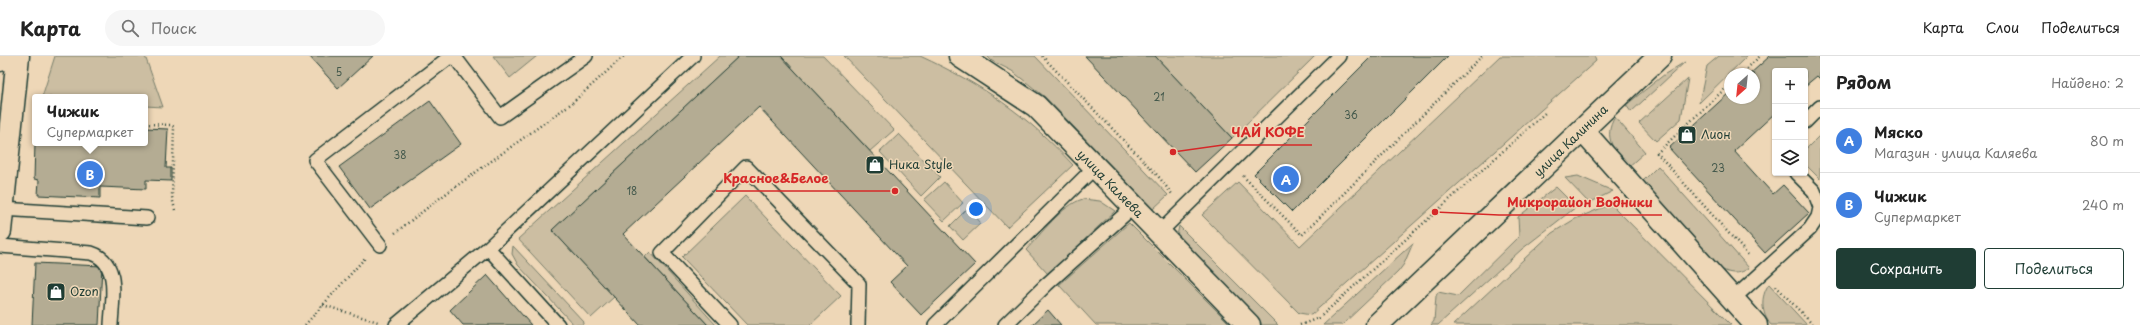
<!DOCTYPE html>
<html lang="ru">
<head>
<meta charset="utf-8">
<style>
	body { margin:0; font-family:"Playpen Sans",sans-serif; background:#f6f6f6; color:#222 }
	.controls { position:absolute; right:12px; top:12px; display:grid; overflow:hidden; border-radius:4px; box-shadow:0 1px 3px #0004 }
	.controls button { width:36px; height:36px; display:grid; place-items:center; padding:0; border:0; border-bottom:1px solid #e0e0e0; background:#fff; color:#222; font:20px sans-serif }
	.compass { position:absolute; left:1724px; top:12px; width:36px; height:36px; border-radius:50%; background:#fff; box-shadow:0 1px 3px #0004; rotate:207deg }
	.you { position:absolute; left:976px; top:153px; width:14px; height:14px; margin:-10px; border:3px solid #fff; border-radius:50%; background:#1a73e8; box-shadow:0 0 0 6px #1a73e833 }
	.badge { display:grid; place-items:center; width:26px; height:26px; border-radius:50%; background:#1f3d34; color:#fff; font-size:13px; font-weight:700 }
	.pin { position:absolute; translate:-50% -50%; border:2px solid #fff; box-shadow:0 1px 4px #0006 }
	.popup { position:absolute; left:32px; top:38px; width:116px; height:52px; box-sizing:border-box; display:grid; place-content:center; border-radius:4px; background:#fff; filter:drop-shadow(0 1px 3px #0005); font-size:13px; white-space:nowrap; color:#767676 }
	.popup b { font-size:15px; color:#222 }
	.popup::after { content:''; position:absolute; left:50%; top:100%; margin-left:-8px; border:8px solid transparent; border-top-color:#fff }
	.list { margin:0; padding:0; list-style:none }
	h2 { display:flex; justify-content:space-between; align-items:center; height:52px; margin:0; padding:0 16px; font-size:17px }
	h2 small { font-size:13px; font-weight:400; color:#767676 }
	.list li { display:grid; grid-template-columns:26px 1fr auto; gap:12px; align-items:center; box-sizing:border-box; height:64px; padding:0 16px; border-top:1px solid #e0e0e0 }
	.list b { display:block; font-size:15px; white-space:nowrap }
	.list p { margin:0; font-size:13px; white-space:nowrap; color:#767676 }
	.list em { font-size:13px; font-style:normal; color:#767676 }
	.actions { display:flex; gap:8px; padding:12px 16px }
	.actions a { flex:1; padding:9px 0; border:1px solid #1f3d34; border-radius:4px; text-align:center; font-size:14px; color:#1f3d34 }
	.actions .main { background:#1f3d34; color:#fff }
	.icon { flex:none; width:22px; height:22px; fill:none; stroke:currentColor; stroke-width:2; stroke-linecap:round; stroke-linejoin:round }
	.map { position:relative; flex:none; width:1820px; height:269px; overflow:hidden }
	header { display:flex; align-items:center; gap:24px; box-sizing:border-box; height:56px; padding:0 20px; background:#fff; border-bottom:1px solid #e0e0e0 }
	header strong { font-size:19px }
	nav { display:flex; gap:22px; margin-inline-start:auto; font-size:14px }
	.search { width:280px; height:36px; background:#f6f6f6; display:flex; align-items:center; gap:10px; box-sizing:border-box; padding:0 14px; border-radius:22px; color:#767676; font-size:15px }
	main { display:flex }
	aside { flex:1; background:#fff }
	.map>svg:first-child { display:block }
	.green { fill:#ccbea2; stroke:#767e6b }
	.building { fill:#b4ac93; stroke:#1f3d34 }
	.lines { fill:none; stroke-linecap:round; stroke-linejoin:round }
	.service-casing { stroke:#1f3d34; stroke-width:16 }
	.minor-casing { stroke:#1f3d34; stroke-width:25 }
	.secondary-casing { stroke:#1f3d34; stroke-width:25 }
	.path { stroke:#1f3d34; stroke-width:2.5; stroke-dasharray:1 3; stroke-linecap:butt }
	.service { stroke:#eed7b7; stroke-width:13 }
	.minor { stroke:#eed7b7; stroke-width:22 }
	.secondary { stroke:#eed7b7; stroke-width:22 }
	.labels { text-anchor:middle; stroke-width:3; stroke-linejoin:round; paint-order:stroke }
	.number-label { font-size:10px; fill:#44594c }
	.poi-label { font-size:12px; fill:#1f3d34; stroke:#eed7b7; text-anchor:start }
	.street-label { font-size:12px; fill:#1f3d34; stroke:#eed7b7 }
	.leader { fill:none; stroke:#d62828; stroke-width:1.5 }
	.callout-dot { fill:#d62828; stroke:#eed7b7; stroke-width:1.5 }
	.callout-label { font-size:13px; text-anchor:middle; font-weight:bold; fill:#d62828; stroke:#eed7b7; stroke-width:3; stroke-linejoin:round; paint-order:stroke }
</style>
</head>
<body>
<header>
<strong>Карта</strong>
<div class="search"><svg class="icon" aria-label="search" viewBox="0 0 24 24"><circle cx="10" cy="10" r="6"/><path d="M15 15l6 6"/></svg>Поиск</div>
<nav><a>Карта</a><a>Слои</a><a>Поделиться</a></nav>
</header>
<main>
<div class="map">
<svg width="1820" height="269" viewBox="0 0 1820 269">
	<rect width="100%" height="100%" fill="#eed7b7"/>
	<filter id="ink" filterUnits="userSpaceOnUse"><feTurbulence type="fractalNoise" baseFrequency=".025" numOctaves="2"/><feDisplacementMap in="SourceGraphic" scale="8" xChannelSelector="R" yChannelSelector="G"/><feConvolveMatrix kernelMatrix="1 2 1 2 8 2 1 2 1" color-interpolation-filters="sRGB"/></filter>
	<g filter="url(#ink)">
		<path class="green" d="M55,0H145L163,51L145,50V41H42Z
			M493,0H537L510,22Z
			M720,0H739L552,174L614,241L591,262L518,183Z
			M781,0H823L894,74L870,95Z
			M844,0H920C983,29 1026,58 1073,109L1007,171Z
			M987,0H1035L1168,139L1153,153L1045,41L1012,15L992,5Z
			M1155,0H1315L1232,82Z
			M1500,0H1594L1596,5L1311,259L1299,257L1202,159L1238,126L1300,190Z
			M1719,0H1747L1699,47L1707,10Z
			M1685,6L1631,56L1626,49L1665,18Z
			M1688,22L1681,63L1656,85L1639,67Z
			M1615,61L1645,96L1627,112C1615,95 1602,82 1615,61Z
			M899,78L940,121L921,140L880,96Z
			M1820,79V123L1805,108V94Z
			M1658,110L1749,212C1738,220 1726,218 1716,209L1643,125Z
			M1578,120L1613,135L1589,147L1565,122Z
			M944,126L963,147L944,165L924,144Z
			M1556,131L1576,151L1522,193L1438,269H1431L1434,265L1436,240L1438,236L1458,240L1519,180L1518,161Z
			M745,140L841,240L810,269H747L682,201Z
			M1083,143L1100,145L1115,155L1048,218L1026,194C1041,178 1062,149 1083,143Z
			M1611,148L1731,269H1453L1552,177L1575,163Z
			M968,152L981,167L963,184L950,170Z
			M1129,167L1231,269H1096L1059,229Z
			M1179,170L1278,269H1261L1182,188L1177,180Z
			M1413,187L1404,208L1398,216L1342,269H1323Z
			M513,190L584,266L582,269H574L518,209L512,198Z
			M650,196L716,269H708L645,201Z
			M1769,228L1807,269H1771C1761,257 1760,241 1769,228Z"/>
		<path class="building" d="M309,0H373L338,32Z
			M739,0H781L975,208L921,259L890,226L907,210L759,51L623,178L708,269H640L552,174Z
			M1085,0H1155L1232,82L1195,116Z
			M1372,0H1448L1292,156L1254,118Z
			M1770,0H1820V23L1817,20L1805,30V15H1775V57L1734,95L1773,138L1783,129L1809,157L1765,197L1669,92L1730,36V42H1754V18H1750Z
			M430,45L461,88L370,153L339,111Z
			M145,72L168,73L166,112H171V125L146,124V133L100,131V142L38,139L39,124L34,123L35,87H145Z
			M35,207L102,210L99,269H32Z
			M487,219L531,269H463L450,254Z
			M1048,254L1061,269H1032Z"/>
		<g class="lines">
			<g class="service-casing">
				<path id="service" d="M454,0L500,61L586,0
					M1805,66L1820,51
					M1796,117L1814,135L1820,151
					M2,153L147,162
					M1159,177L1339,0
					M380,189L315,104L451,0
					M0,190L91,197C121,206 112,245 111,269
					M1733,243L1810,173L1818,161L1820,152
					M396,269L488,192
					M558,269L488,192L693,0
					M730,269L662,197L746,111L859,228L858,269
					M935,269L1094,112
					M1005,269L1047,228L1133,151"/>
			</g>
			<g class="minor-casing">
				<path id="minor" d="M960,0L1036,50L1249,269
					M0,4L12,0
					M1583,75L1756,269
					M0,175L18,0"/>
			</g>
			<g class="secondary-casing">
				<path id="secondary" d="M1377,269L1660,0"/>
			</g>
			<path class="path" d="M1042,0L1158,120L1172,138
				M1741,18L1760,0
				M1730,28L1657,97L1750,201
				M145,68L171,69L174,71L172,141L175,154
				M1243,120L1302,179L1482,0
				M395,177L440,142L572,47L624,0
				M1776,230L1813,269
				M323,249L378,266
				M305,269L365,202
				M1300,269L1319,262L1545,57"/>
			<use href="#service" class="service"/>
			<use href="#minor" class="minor"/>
			<use href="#secondary" class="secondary"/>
		</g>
	</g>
	<defs>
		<g id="shop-square" transform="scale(1)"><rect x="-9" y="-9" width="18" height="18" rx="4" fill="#1f3d34" stroke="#eed7b7"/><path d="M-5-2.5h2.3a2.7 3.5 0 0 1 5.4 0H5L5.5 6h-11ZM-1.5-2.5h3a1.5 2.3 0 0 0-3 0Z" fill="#fff"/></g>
	</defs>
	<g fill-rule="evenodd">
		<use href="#shop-square" x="1687" y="79"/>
		<use href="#shop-square" x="875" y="109"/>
		<use href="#shop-square" x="56" y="236"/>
	</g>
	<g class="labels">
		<g class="number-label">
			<text x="339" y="20">5</text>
			<text x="1159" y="45">21</text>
			<text x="1351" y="63">36</text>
			<text x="400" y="103">38</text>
			<text x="1718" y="116">23</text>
			<text x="632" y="139">18</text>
		</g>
		<g class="poi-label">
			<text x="1701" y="83">Лион</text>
			<text x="889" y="113">Ника Style</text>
			<text x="70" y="240">Ozon</text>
		</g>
		<g class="street-label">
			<text transform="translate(1571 85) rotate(-44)" y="4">улица Калинина</text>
			<text transform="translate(1110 128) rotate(46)" y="4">улица Каляева</text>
		</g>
	</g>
	<path class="leader" d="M1173 96L1223 89H1312M895 135L837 135H716M1435 156L1499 159H1662"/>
	<g class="callout-dot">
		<circle cx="1173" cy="96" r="4"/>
		<circle cx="895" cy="135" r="4"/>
		<circle cx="1435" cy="156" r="4"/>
	</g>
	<g class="callout-label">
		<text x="1268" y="81">ЧАЙ КОФЕ</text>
		<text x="776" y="127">Красное&amp;Белое</text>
		<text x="1580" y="151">Микрорайон Водники</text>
	</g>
</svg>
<div class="controls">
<button>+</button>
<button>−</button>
<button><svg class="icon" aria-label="layers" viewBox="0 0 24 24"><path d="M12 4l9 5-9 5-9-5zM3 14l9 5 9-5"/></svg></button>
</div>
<svg class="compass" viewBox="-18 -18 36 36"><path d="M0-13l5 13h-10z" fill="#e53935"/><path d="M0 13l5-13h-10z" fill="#767676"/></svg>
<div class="you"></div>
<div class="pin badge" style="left:1286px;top:123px;background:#3f7fe0">A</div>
<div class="pin badge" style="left:90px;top:118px;background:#3f7fe0">B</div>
<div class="popup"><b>Чижик</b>Супермаркет</div>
</div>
<aside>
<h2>Рядом<small>Найдено: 2</small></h2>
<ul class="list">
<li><span class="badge" style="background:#3f7fe0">A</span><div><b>Мяско</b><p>Магазин · улица Каляева</p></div><em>80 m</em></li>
<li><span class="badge" style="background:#3f7fe0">B</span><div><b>Чижик</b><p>Супермаркет</p></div><em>240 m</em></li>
</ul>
<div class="actions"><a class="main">Сохранить</a><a>Поделиться</a></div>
</aside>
</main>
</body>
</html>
